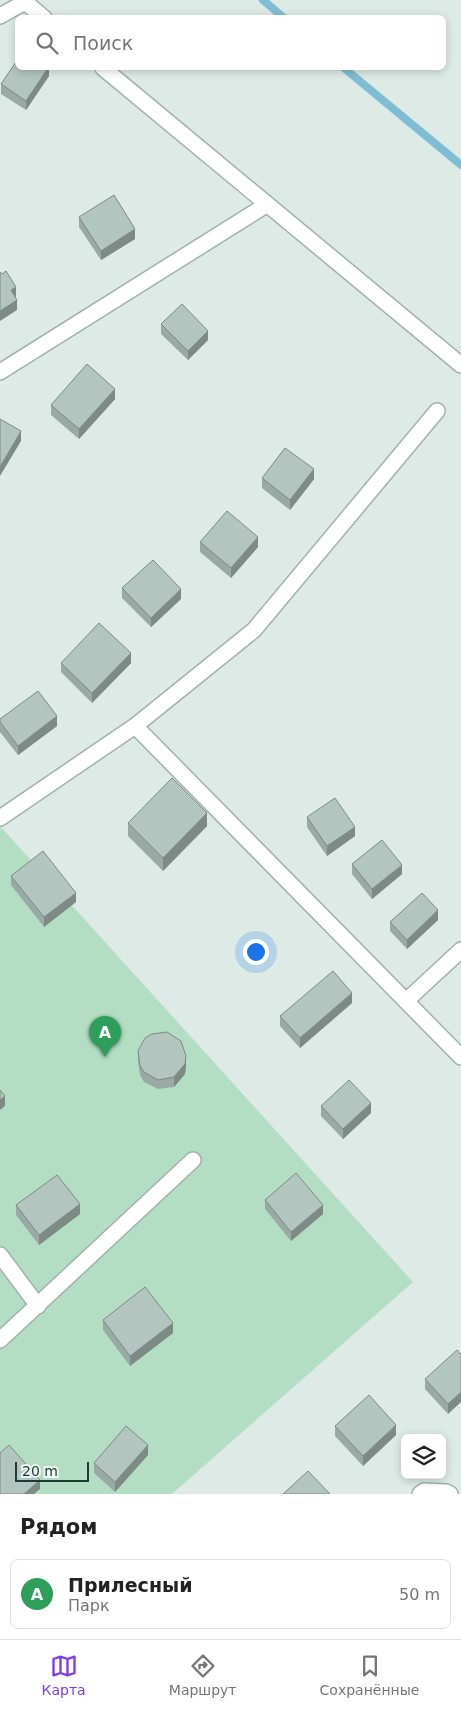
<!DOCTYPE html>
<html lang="ru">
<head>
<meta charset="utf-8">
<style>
	body { margin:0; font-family:"DejaVu Sans",sans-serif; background:#f6f6f6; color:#222 }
	.controls { position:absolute; right:15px; bottom:15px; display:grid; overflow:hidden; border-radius:8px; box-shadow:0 2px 8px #0003 }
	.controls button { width:45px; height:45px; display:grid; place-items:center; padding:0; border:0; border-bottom:1px solid #e0e0e0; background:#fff; color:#222; font:25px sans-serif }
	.scale { position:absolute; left:15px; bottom:12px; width:74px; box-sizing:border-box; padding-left:5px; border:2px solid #1d3b36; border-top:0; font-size:14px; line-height:18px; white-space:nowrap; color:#1d3b36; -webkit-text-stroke:4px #edf7f3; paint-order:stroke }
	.you { position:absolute; left:255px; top:951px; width:18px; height:18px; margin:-12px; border:4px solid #fff; border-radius:50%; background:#1a73e8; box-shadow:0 0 0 8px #1a73e833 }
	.badge { display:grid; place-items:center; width:32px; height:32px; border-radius:50%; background:#7c3aed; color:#fff; font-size:16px; font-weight:700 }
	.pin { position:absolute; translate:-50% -41px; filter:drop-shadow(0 1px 2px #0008) }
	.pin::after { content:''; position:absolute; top:26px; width:18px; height:15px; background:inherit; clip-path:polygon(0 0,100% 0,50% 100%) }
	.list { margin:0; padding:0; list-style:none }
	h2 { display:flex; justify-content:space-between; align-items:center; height:65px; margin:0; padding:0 20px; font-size:21px }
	h2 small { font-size:16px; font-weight:400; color:#767676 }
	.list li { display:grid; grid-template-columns:32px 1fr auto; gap:15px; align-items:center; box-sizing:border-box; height:70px; margin:0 10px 10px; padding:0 10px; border:1px solid #e0e0e0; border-radius:8px }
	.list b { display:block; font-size:19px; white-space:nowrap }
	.list p { margin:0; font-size:16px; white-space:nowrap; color:#767676 }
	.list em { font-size:16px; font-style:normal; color:#767676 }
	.icon { flex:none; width:28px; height:28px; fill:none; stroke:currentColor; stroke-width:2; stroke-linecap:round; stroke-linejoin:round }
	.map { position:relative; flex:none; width:461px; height:1494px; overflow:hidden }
	.search { position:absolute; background:#fff; box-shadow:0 2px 8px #0003; left:15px; right:15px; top:15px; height:55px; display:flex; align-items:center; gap:12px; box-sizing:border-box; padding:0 18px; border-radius:8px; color:#767676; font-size:19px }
	.sheet { height:145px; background:#fff }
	nav { display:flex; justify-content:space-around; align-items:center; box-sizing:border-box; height:70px; border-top:1px solid #e0e0e0; background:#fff; font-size:14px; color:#767676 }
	nav a { display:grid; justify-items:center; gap:2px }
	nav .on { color:#7c3aed }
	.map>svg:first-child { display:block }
	.green { fill:#b3dec4 }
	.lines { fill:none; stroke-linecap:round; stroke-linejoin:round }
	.stream { stroke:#7fbdd5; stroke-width:8 }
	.street-casing { stroke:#a0b2ae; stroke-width:18 }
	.street { stroke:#fff; stroke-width:15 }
	.wall { fill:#99a9a4 }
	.shaded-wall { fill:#7d8a86 }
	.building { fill:#b2c5bf; stroke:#7d8a86 }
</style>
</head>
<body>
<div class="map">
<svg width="461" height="1494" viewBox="0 0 461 1494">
	<rect width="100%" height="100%" fill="#ddeae6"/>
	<path class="green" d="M0,826L413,1282L172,1494H0Z"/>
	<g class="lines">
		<path class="stream" d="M263,0L284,18
			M344,68L461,165"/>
		<g class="street-casing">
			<path id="street" d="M23,0L44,18
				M0,16L25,2
				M103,68L461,365
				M0,372L266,205
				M135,726L461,1057
				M0,818L135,726L254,630L437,411
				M406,1001L461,950
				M0,1255L38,1306
				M0,1340L193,1160
				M420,1494L424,1491L446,1492L450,1494"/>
		</g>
		<use href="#street" class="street"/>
	</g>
	<path class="wall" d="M49,68V76L26,110L1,94V84Z
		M79,217L135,239L101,260L79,227Z
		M161,324L208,340L188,360L161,334Z
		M115,399L79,439L51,415V405Z
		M262,478L314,479L290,510L262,488Z
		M200,542L258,547L231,578L200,552Z
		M122,588L181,599L151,627L122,598Z
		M61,663H131L92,703L61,672Z
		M0,719L57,726L18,755L0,732Z
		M307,817L355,836L327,856L307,827Z
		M128,823L207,826L163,871L128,836Z
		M352,864L402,874L372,899L352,874Z
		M11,876L76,902L44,927L11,885Z
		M438,920L407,949L390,931V922Z
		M352,1003L300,1048L280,1026V1016Z
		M138,1051L186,1066L185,1074L174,1087L158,1089L144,1082L140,1075L138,1061Z
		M321,1106L371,1113L343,1139L321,1116Z
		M265,1200L323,1214L291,1241L265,1209Z
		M16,1205L80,1214L39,1245L16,1215Z
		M103,1320L173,1333L130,1366L103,1330Z
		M461,1354L448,1414L425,1389V1379Z
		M335,1426L396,1435L363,1466L335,1436Z
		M148,1455L115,1492L94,1473V1463Z"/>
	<path class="shaded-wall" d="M48,68H49V76L26,110V101Z
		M135,229V239L101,260V251Z
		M16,287V297L11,300V290Z
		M17,300V310L0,321V311Z
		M208,331V340L188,360V351Z
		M115,389V399L79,439V429Z
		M21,431V441L0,476V467Z
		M314,469V479L290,510V500Z
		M258,537V547L231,578V568Z
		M181,589V599L151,627V618Z
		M131,653V663L92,703V693Z
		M57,716V726L18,755V746Z
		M207,813V826L163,871V858Z
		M355,827V836L327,856V846Z
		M402,865V874L372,899V889Z
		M76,893V902L44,927V917Z
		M438,910V920L407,949V940Z
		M352,993V1003L300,1048V1038Z
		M186,1056V1066L185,1074L174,1087V1077Z
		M5,1096V1106L0,1110V1100Z
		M371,1103V1113L343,1139V1129Z
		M80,1204V1214L39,1245V1235Z
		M323,1205V1214L291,1241V1232Z
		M173,1323V1333L130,1366V1356Z
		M461,1392V1402L448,1414V1404Z
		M396,1425V1435L363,1466V1456Z
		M148,1445V1455L115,1492V1482Z
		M40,1480V1489L34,1494H24Z"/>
	<path class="building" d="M18,59V68H48L26,101L1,84Z
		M114,195L135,229L101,251L79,217Z
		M6,271L16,287L11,290L17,300L0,311V272L2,274Z
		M182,304L208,331L188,351L161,324Z
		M87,364L115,389L79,429L51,405Z
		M0,419L21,431L0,467Z
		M285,448L314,469L290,500L262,478Z
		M227,511L258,537L231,568L200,542Z
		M153,560L181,589L151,618L122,588Z
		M99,623L131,653L92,693L61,663Z
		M38,691L57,716L18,746L0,722V719Z
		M172,778L207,813L163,858L128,823Z
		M335,798L355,827L327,846L307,817Z
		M382,840L402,865L372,889L352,864Z
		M43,851L76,893L44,917L11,876Z
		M422,893L438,910L407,940L390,922Z
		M333,971L352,993L300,1038L280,1016Z
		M167,1032L181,1041L186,1056L185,1064L174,1077L158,1080L144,1072L140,1066L138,1051L145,1038L152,1034Z
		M349,1080L371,1103L343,1129L321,1106Z
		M0,1090L5,1096L0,1100Z
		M296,1173L323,1205L291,1232L265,1200Z
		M57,1175L80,1204L39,1235L16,1205Z
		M145,1287L173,1323L130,1356L103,1320Z
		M457,1350L461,1354V1392L448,1404L425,1379Z
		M369,1395L396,1425L363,1456L335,1426Z
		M126,1426L148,1445L115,1482L94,1463Z
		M9,1445L40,1480L24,1494H0V1453Z
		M308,1471L330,1494H283Z"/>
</svg>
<div class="controls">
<button><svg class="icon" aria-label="layers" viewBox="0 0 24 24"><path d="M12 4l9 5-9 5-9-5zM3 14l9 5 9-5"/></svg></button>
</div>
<div class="scale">20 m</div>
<div class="you"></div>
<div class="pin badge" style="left:105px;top:1057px;background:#2e9e5b">A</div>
<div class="search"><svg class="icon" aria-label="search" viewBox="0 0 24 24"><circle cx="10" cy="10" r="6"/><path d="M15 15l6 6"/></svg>Поиск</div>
</div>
<section class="sheet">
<h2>Рядом<small></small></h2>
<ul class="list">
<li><span class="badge" style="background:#2e9e5b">A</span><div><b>Прилесный</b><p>Парк</p></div><em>50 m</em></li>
</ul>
</section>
<nav>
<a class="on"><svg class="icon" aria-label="map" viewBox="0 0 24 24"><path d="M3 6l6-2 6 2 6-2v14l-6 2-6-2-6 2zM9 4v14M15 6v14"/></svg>Карта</a>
<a><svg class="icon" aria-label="directions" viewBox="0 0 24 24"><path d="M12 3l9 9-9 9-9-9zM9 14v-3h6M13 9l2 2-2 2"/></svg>Маршрут</a>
<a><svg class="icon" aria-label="saved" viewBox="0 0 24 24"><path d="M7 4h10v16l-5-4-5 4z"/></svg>Сохранённые</a>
</nav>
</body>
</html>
